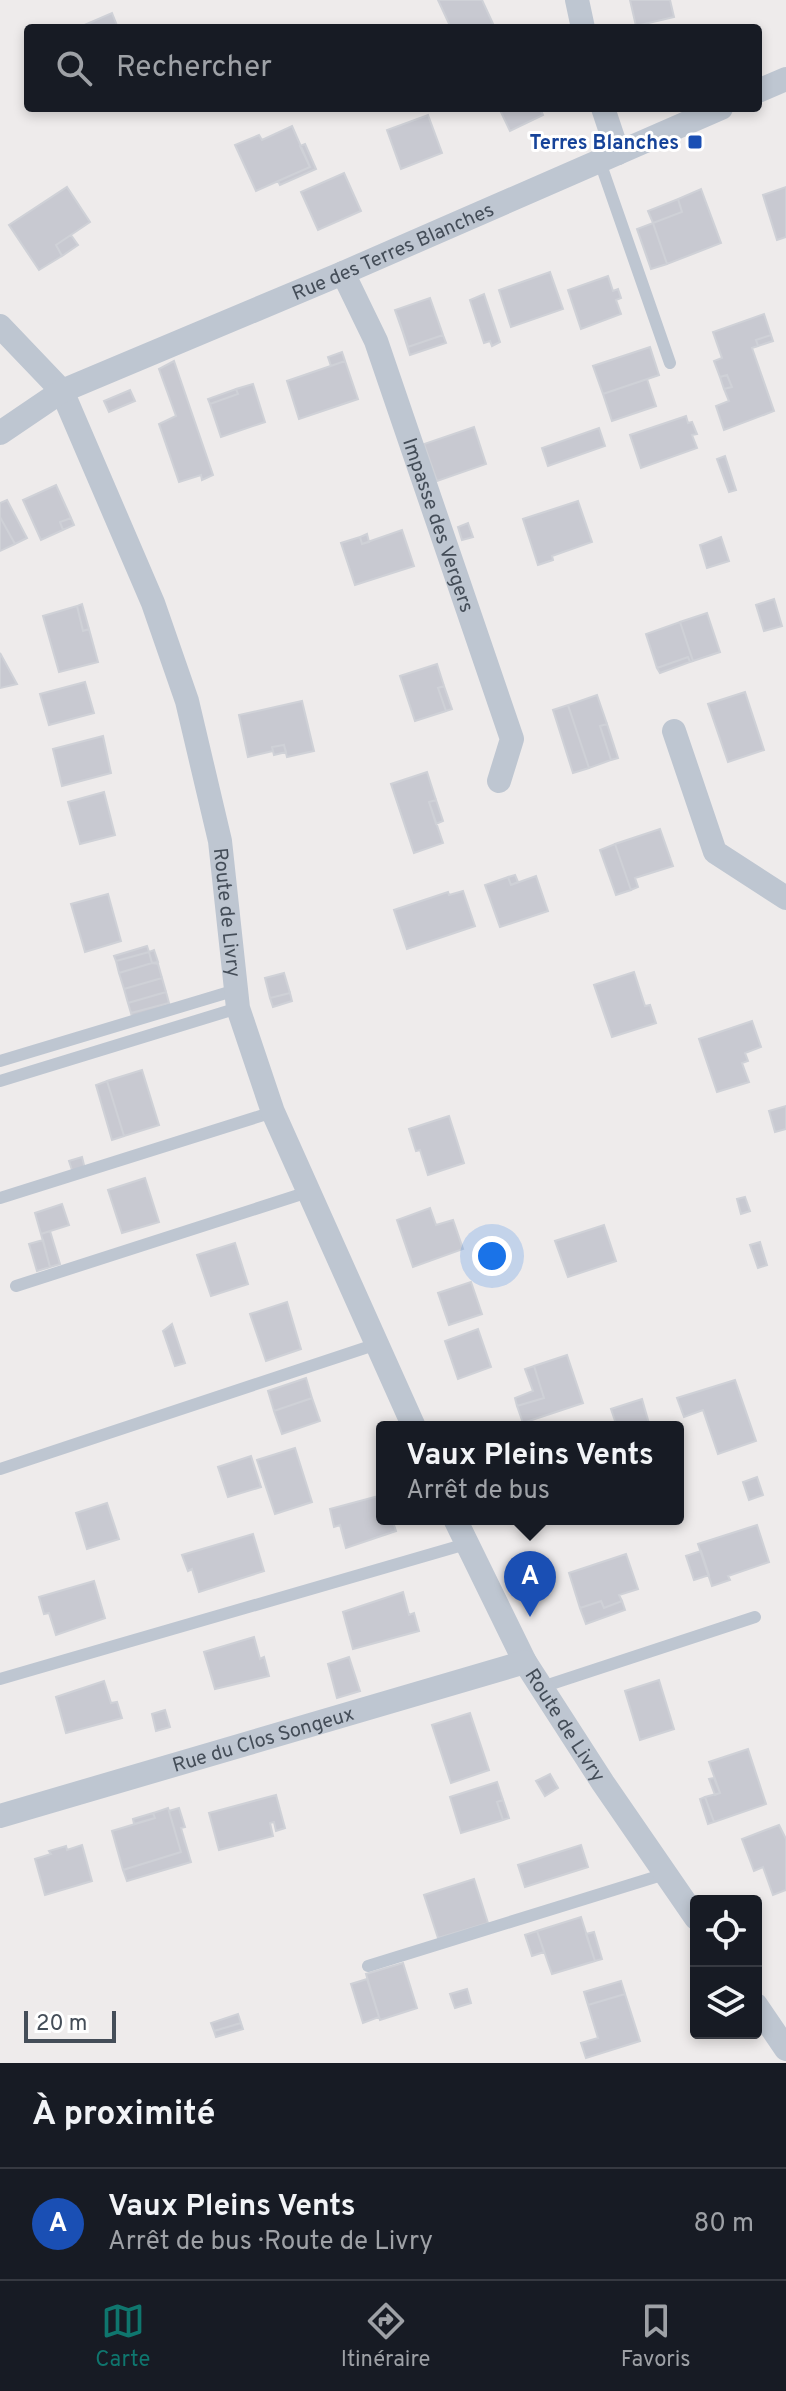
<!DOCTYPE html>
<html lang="fr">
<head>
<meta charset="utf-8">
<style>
	body { margin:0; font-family:Overpass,sans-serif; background:#242831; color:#f1f3f6 }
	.controls { position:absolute; right:24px; bottom:24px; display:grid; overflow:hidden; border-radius:8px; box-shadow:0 4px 12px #0003 }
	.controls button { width:72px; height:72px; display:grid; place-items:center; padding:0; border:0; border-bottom:2px solid #363941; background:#171b24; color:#f1f3f6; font:40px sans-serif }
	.scale { position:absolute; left:24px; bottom:20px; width:92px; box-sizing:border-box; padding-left:8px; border:4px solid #444d58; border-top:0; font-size:22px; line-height:28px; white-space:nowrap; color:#444d58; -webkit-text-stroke:6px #fff; paint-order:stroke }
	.you { position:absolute; left:492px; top:1256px; width:28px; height:28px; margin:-20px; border:6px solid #fff; border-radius:50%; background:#1a73e8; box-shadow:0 0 0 12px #1a73e833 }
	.badge { display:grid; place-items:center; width:52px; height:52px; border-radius:50%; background:#0f766e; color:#fff; font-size:26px; font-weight:700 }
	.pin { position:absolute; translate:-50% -66px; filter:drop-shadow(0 2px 4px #0008) }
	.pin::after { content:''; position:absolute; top:42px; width:28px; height:24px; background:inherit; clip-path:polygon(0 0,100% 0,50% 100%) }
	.popup { position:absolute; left:376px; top:1421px; width:308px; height:104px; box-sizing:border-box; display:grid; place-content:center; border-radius:8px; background:#171b24; filter:drop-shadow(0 2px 6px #0005); font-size:26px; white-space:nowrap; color:#9ea1a6 }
	.popup b { font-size:30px; color:#f1f3f6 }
	.popup::after { content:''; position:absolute; left:50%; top:100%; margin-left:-16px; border:16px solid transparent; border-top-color:#171b24 }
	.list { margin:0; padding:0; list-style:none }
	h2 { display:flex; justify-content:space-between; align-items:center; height:104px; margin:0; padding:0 32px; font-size:34px }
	h2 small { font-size:26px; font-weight:400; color:#9ea1a6 }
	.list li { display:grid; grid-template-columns:52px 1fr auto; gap:24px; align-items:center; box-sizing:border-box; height:112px; padding:0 32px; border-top:2px solid #363941 }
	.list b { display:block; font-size:30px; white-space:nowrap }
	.list p { margin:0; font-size:26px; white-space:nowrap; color:#9ea1a6 }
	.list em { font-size:26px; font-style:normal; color:#9ea1a6 }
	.icon { flex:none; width:44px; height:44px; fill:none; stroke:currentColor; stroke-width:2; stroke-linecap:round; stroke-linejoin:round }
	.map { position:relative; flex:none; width:786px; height:2063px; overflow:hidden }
	.search { position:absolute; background:#171b24; box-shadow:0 4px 12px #0003; left:24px; right:24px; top:24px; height:88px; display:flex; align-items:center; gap:20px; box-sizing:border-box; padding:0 28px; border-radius:8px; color:#9ea1a6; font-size:30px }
	.sheet { height:216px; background:#171b24 }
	nav { display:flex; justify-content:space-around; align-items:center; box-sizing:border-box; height:112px; border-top:2px solid #363941; background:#171b24; font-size:22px; color:#9ea1a6 }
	nav a { display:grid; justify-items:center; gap:4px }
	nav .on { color:#0f766e }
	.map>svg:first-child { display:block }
	.building { fill:#c8c9d1; stroke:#cfd1d7; stroke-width:2 }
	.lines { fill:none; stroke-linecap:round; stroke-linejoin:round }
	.service { stroke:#bec6d1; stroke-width:12 }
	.minor { stroke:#bec6d1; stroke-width:24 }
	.transit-dot { fill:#1a4fb4; stroke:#fff; stroke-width:3 }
	.labels { text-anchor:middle; stroke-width:6; stroke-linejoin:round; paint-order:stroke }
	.transit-label { font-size:20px; font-weight:bold; fill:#164399; stroke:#fff; text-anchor:end }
	.street-label { font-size:20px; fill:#444d58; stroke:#fff }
</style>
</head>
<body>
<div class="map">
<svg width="786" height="2063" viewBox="0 0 786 2063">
	<rect width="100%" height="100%" fill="#eeebeb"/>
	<path class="building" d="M438,0H482L495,28H451Z
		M630,0H670L674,17L636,26Z
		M112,13L118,28H83L82,26Z
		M499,108H540L543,115L510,131Z
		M428,115L442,153L401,169L387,130Z
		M292,126L310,167L256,191L235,145L259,135L262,140Z
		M305,144L316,169L280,185L278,181L310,167L300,146Z
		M344,173L361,211L318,230L301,192Z
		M67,187L90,222L56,245L62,256L39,270L9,225Z
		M786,187V237L777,240L763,195Z
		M701,189L721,243L667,264L653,223L682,212L678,199Z
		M678,199L682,212L653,223L648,211Z
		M653,223L667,264L651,269L637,229Z
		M71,235L78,245L62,256L56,245Z
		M550,272L563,309L511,327L499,290Z
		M608,276L613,291L618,289L621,298L616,300L621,314L581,329L568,290Z
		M484,294L500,342L492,346L490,341L484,343L470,300Z
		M430,298L443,335L408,347L395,310Z
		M764,314L771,335L756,340L758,346L752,348L774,411L724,430L716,406L729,401L724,389L732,387L727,375L720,377L714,361L722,358L713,332Z
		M398,317L408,347L443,335L446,343L410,355Z
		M771,335L773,341L758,346L756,340Z
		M650,347L659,375L603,394L593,366Z
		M342,352L345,361L331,366L328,357Z
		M174,361L213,475L202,480L201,475L179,482L159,424L176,416L159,369Z
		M345,361L358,399L299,419L287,381Z
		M727,375L732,387L724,389L720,377Z
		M647,379L656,406L612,421L603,394Z
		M253,384L265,422L221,437L210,404L238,394L236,389Z
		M236,389L238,394L210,404L208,399Z
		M130,390L135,401L109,412L104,401Z
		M686,416L688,423L692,422L697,434L692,435L697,448L641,468L630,435Z
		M474,427L486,464L437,481L424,444Z
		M599,428L605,446L548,466L542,448Z
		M725,456L736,490L729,492L717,459Z
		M56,485L71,518L60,522L63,530L41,540L23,500Z
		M7,500L27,538L15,544L0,517V503Z
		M578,501L592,542L552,556L553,560L538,565L523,519Z
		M0,517L15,544L0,551Z
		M71,518L74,525L63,530L60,522Z
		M468,523L473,537L462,540L458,527Z
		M402,530L414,566L355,585L341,543L360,537L362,544Z
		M367,534L369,542L362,544L360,537Z
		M721,537L729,561L707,568L700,545Z
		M774,599L782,626L764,631L756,605Z
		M82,604L89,629L83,631L77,606Z
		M77,606L83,631L89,629L98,662L59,672L43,616Z
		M707,613L720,652L693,661L680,622Z
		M680,622L693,661L690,662L688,657L657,668L646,634Z
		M0,653L17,684L0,688Z
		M688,657L690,662L660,673L657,668Z
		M437,664L444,686L438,688L446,711L415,721L400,676Z
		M85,682L94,713L49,725L40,694Z
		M444,686L452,709L446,711L438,688Z
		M745,692L764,750L728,762L708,704Z
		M597,695L607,724L600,726L611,760L589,768L568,705Z
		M302,701L314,751L287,757L284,745L272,747L273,751L248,757L239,715Z
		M568,705L589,768L573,773L553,710Z
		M607,724L618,758L611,760L600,726Z
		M103,736L111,773L62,786L53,749Z
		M284,745L286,752L274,755L272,747Z
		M427,772L436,800L429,802L443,843L414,853L391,784Z
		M104,792L115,835L80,844L68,802Z
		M436,800L443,821L436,824L429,802Z
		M660,829L673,866L635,878L638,887L631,890L615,844Z
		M615,844L631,890L616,895L600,850Z
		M515,875L518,882L511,885L508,877Z
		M536,876L548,911L500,927L485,885L508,877L511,885Z
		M463,891L475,926L407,949L394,910L448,892L449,895Z
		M108,894L121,941L85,952L71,904Z
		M147,946L149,952L116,961L114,956Z
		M154,950L158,962L152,963L149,952Z
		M149,952L152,963L119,973L116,961Z
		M152,963L158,964L162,978L124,989L119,973Z
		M634,972L645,1006L650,1005L656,1023L612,1037L594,985Z
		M284,973L290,993L270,998L265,978Z
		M162,978L166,992L128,1003L124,989Z
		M166,992L169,1003L131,1013L128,1003Z
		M290,993L292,1001L273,1007L270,998Z
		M169,1003L170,1006L132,1017L131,1013Z
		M752,1021L761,1047L745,1053L748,1061L742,1063L749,1082L717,1092L699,1039Z
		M142,1070L159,1125L124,1136L107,1081Z
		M107,1081L124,1136L112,1140L96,1085Z
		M786,1106V1129L775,1132L769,1111Z
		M449,1116L464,1163L428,1175L420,1150L416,1151L409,1129Z
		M82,1157L85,1169L73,1173L69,1161Z
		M145,1178L159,1222L122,1233L108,1190Z
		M745,1197L750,1211L741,1214L737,1199Z
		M62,1204L69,1225L41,1234L35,1213Z
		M430,1208L436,1225L453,1220L463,1249L413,1267L397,1220Z
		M604,1225L616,1261L568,1277L555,1241Z
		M50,1231L60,1264L50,1267L41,1234Z
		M43,1240L50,1267L37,1271L29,1244Z
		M760,1242L767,1265L758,1268L750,1245Z
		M235,1243L248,1284L211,1296L197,1255Z
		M471,1282L482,1314L449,1325L438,1293Z
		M287,1302L301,1349L266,1361L250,1314Z
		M172,1324L185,1363L175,1366L163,1331Z
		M478,1329L491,1367L458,1379L445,1341Z
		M567,1355L583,1403L523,1423L517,1406L544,1398L534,1366Z
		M534,1366L544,1398L517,1406L515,1398L533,1391L525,1369Z
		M306,1378L312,1398L274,1411L268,1391Z
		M735,1380L756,1441L718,1454L703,1410L684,1417L677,1398Z
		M312,1398L320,1421L282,1434L274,1411Z
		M642,1399L650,1427H617L611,1409Z
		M295,1448L312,1502L275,1514L257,1460Z
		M251,1456L261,1487L228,1497L218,1467Z
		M757,1477L763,1495L749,1500L743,1482Z
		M382,1495V1519H392L396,1531L346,1548L340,1525L334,1527L330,1509Z
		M107,1503L119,1539L87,1549L76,1513Z
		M757,1525L769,1562L728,1576L730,1580L712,1586L698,1544Z
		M253,1534L264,1571L199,1592L192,1569L188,1571L182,1555Z
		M701,1551L709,1575L694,1580L686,1556Z
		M626,1554L638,1589L619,1595L622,1601L604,1608L601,1601L580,1608L569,1573Z
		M94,1581L105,1618L56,1635L49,1613L44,1614L39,1597Z
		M403,1592L409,1615L414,1613L419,1631L353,1649L343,1612Z
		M601,1601L604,1608L622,1601L625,1610L586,1624L580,1608Z
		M254,1637L260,1659L264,1657L269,1676L215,1689L204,1652Z
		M349,1657L360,1691L337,1698L328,1664Z
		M659,1680L674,1729L640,1740L625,1691Z
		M104,1681L111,1703L117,1702L122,1718L66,1733L56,1697Z
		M165,1710L170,1727L156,1731L152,1714Z
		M470,1713L489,1770L451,1783L432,1725Z
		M748,1749L766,1804L714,1822L705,1797L720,1793L709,1762Z
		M550,1774L558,1788L545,1796L536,1781Z
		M714,1778L720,1793L715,1795L709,1779Z
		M497,1782L503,1800L497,1802L503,1820L461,1833L450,1797Z
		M276,1795L285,1828L276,1831L274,1822L270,1823L273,1836L219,1850L209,1813Z
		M705,1797L714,1822L708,1824L700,1799Z
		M503,1800L509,1818L503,1820L497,1802Z
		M168,1808L181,1852L123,1870L112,1831L155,1818L153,1813Z
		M179,1808L185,1827L181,1828L191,1862L127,1881L123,1870L181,1852L169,1811Z
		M153,1813L155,1818L134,1824L133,1819Z
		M779,1825L786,1839V1890L773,1895L763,1867L754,1871L742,1839Z
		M82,1845L92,1881L45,1895L35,1859L51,1854L49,1851L66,1846L67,1850Z
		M581,1845L588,1867L525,1887L518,1865Z
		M474,1879L488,1923L438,1938L424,1895Z
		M581,1917L595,1961L552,1974L537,1931Z
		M537,1931L544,1952L532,1956L525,1935Z
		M594,1932L602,1959L595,1961L586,1934Z
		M403,1963L417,2008L380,2020L366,1974Z
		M367,1979L379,2017L363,2023L351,1984Z
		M621,1981L625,1994L588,2005L584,1992Z
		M467,1989L471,2003L455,2008L450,1994Z
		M625,1994L640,2041L586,2058L581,2043L598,2038L588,2005Z
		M238,2014L241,2023L214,2031L211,2023Z
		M241,2023L243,2029L216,2037L214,2031Z"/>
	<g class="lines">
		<path class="service" d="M600,162L670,363
			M0,1061L236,990
			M0,1081L238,1008
			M0,1198L273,1112
			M16,1286L308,1192
			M0,1469L377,1344
			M0,1679L466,1544
			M542,1687L755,1617
			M368,1966L665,1874"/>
		<g class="minor">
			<path d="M577,0L583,28"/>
			<path d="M758,91L786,79"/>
			<path d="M603,108L618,153"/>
			<path id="s1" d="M343,273L376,341L512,739L499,781"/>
			<path id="s2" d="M0,326L62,391L153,603L187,701L220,841L238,1008L273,1112L414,1427"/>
			<path id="s3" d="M0,433L62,391L343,273L721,108"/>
			<path d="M674,731L715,852L786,898"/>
			<path id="s4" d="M455,1519L525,1662L603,1783L696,1918"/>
			<path id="s5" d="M0,1816L525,1662"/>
			<path d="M756,2005L786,2049"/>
		</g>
	</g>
	<rect class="transit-dot" x="687" y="134" width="16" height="16" rx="4"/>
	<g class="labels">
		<g class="transit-label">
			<text x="679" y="149">Terres Blanches</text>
		</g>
		<g class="street-label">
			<text dy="7" stroke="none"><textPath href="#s3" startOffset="434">Rue des Terres Blanches</textPath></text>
			<text dy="7" stroke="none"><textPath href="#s1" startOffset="270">Impasse des Vergers</textPath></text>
			<text dy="7" stroke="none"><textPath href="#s2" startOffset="640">Route de Livry</textPath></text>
			<text dy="7" stroke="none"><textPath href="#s4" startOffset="234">Route de Livry</textPath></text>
			<text dy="7" stroke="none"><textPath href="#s5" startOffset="274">Rue du Clos Songeux</textPath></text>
		</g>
	</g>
</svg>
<div class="controls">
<button><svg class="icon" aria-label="locate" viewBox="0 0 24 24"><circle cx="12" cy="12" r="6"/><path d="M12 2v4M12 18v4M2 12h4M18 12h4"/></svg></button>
<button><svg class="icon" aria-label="layers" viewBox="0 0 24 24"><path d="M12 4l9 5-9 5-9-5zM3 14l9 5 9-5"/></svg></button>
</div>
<div class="scale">20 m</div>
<div class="you"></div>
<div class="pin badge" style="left:530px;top:1617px;background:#1a4fb4">A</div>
<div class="popup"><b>Vaux Pleins Vents</b>Arrêt de bus</div>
<div class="search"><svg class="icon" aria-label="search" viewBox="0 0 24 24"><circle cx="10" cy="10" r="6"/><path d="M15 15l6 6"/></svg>Rechercher</div>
</div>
<section class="sheet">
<h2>À proximité<small></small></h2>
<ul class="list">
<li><span class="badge" style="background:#1a4fb4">A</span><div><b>Vaux Pleins Vents</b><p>Arrêt de bus · Route de Livry</p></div><em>80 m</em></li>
</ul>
</section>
<nav>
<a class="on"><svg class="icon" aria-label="map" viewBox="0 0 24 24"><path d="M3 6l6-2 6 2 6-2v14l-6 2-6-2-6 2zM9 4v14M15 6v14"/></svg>Carte</a>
<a><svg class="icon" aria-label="directions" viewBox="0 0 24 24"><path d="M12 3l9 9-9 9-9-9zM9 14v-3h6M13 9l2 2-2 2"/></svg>Itinéraire</a>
<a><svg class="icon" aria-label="saved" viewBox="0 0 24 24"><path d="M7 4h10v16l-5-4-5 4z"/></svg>Favoris</a>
</nav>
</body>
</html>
